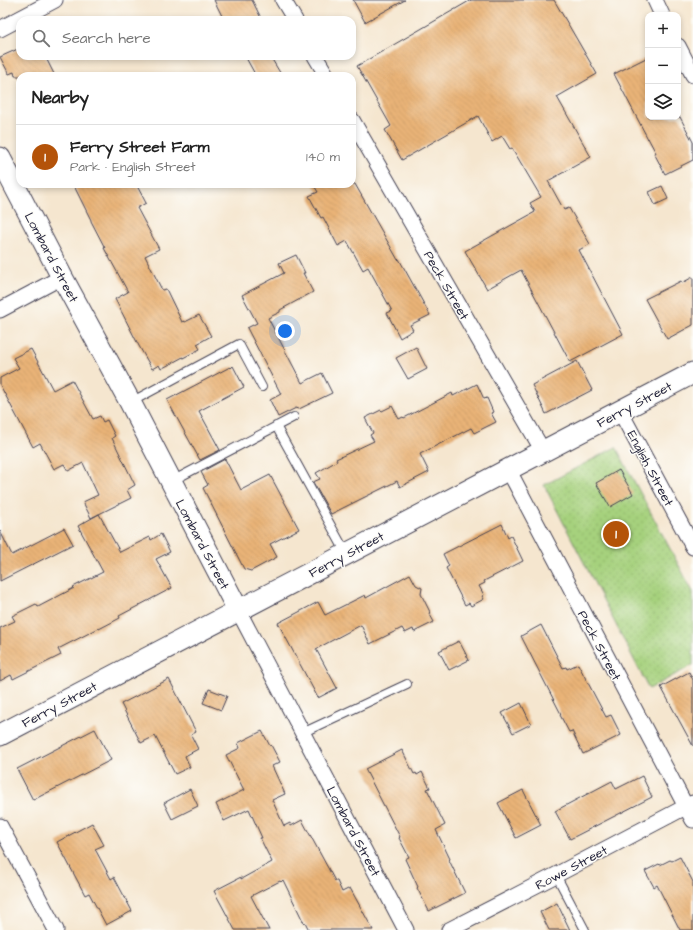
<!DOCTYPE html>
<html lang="en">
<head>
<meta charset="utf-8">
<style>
	body { margin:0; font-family:"Architects Daughter",sans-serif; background:#f2f2f2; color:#222 }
	.controls { position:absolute; right:12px; top:12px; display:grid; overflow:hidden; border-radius:8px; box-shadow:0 2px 6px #0003 }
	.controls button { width:36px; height:36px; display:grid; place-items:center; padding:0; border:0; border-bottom:1px solid #e0e0e0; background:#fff; color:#222; font:20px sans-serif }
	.you { position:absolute; left:285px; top:331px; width:14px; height:14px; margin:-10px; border:3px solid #fff; border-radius:50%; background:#1a73e8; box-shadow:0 0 0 6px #1a73e833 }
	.badge { display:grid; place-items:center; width:26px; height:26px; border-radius:50%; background:#b45309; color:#fff; font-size:13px; font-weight:700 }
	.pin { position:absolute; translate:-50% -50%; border:2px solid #fff; box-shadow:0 1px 4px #0006 }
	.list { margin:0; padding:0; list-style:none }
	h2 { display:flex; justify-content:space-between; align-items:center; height:52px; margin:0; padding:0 16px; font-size:17px }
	h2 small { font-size:13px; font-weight:400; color:#767676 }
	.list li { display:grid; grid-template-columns:26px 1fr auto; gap:12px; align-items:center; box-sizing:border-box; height:64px; padding:0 16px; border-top:1px solid #e0e0e0 }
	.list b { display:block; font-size:15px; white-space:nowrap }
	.list p { margin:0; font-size:13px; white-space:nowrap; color:#767676 }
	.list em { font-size:13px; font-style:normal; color:#767676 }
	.icon { flex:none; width:22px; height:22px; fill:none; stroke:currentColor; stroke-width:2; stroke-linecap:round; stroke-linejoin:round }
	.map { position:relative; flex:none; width:693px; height:930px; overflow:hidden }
	.search { position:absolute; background:#fff; box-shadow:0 2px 6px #0003; left:16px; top:16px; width:340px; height:44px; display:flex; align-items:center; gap:10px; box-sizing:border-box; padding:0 14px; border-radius:12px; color:#767676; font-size:15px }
	.panel { position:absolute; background:#fff; box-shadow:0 2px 6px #0003; left:16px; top:72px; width:340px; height:116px; border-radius:12px }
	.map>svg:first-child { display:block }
	.garden { fill:url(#garden-dots); stroke:#647a5c }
	.building { fill:url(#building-back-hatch) }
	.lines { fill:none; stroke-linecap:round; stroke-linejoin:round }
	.lane-casing { stroke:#423f51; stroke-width:10 }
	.street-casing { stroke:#423f51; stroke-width:17 }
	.secondary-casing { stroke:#423f51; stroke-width:23 }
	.lane { stroke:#fff; stroke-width:8 }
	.street { stroke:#fff; stroke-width:15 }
	.secondary { stroke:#fff; stroke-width:21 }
	.labels { text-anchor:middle; stroke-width:3; stroke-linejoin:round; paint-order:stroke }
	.street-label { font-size:13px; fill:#22223b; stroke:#fdfcf7 }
</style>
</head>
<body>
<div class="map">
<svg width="693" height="930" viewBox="0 0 693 930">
	<defs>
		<pattern id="garden-dots" width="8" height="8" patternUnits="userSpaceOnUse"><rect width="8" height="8" fill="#a6d17d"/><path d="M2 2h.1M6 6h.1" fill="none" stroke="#8fb36d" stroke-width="1.8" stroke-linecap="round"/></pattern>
		<pattern id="building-back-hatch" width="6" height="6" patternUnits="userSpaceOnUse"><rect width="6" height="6" fill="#e9b377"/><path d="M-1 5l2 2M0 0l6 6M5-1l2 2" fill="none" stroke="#c89a68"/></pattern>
	</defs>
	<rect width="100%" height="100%" fill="#fdfcf7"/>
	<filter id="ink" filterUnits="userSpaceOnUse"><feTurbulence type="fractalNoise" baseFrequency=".025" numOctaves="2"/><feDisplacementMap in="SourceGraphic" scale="8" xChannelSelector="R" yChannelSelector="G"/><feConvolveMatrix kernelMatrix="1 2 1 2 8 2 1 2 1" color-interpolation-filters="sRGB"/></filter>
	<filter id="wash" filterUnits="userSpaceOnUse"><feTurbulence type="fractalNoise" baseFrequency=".012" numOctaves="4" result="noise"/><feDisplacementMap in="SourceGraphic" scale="16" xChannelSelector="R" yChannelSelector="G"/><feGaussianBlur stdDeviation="0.9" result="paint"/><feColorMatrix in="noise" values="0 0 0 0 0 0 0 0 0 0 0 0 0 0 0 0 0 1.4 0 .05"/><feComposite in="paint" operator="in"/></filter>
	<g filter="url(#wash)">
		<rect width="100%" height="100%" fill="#f5e6cf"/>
		<path class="garden" d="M616,447L693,592V665L649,689L544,485Z"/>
		<g id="blocks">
			<path class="building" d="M214,0H252L262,20H224Z
				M353,0H405L365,22Z
				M471,0H554L597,74L557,97L591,157L548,181L564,210L569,208L590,244L579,250L623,334L570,362L521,270L487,289L465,251L535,212L530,203L541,197L512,148L510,149L502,136L492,142L478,116L402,160L385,130L391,126L357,66Z
				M20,48V56H45L55,76H15L14,72L9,74L0,57Z
				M245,56H270L282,76H256Z
				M648,57V117H680L693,142V160L665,174L654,153H656L648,138V139L614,74Z
				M73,184H136L146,203L137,208L159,249L145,256L162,290L166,289L182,322L184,321L185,322L199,315L211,336L197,344L200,349L183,358V357L161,369L159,365L152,369L139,346L115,299L128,292L104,248H105L91,221V220Z
				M313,184H355L398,260L399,259L430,315L410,325L413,330L400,338L387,313L392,311L368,267L363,270L347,241L338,246L323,217L321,218L309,196L318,192Z
				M662,186L668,199L655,205L649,192Z
				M296,255L305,273H303L313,292L280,310V312L268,318L302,383L322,373L332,393L299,409L296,408L278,417L270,400L281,394L247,328L257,323L242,295L284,273L279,263Z
				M693,277V325L667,339L645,299L681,281L682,283Z
				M416,347L427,369L408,379L396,358Z
				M31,349L53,390L72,380L93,419L100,416L103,422L107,420L115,436L112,438L135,485L127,490L131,498L91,518L83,502L98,495L83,463L68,471L64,464L54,469L40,443L33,447L0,385V378L19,368L13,358Z
				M577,361L592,390L546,414L532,385Z
				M233,366L244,387L199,411L220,450L200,460L167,400L230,367L231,368Z
				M477,384L484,399L487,398L493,412L491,413L496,422L474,433L471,428L420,454L429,472L400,487L397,481L331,514L313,482L320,479L316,473L337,461L336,459L374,441L370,435L373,433L365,418L381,410L382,411L392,406L399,419L403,417L404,418L452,393L453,396Z
				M225,459L241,490L270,475L299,529L270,544L277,557L251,571L244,569L203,488L208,485L201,472Z
				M619,470L633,494L610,507L596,483Z
				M99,514L120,552L150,537L151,540L161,534L170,552L156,559L172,588L119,616L120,618L99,629V628L58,649L61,655L13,679L11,675L0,681V628L15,621L12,616L36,604L38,607L74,588L73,587L103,572L78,526Z
				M502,524L508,538L511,536L523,561L484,581L485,583L479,586L484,595L482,596L484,599L471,606L469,603L465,605L446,568L449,566L443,554Z
				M64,528L73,544L0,581V531L12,555Z
				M410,574L416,585L422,588L421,594L430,612L429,613L434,622L414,632L413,629L405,633L402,628L370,644L361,625L316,649L337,688L318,698L278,623L318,602L325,615L365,595L366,598Z
				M541,625L563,668L566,667L567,669L578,664L606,717L611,715L621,735L583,754L572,731L569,732L560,715L561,714L521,636Z
				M459,641L469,660L449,670L439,651Z
				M689,672L693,680V746L661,687Z
				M169,679L196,732L191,735L198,749L185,756L190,767L175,774L155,736L141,743L121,704Z
				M209,689L227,696L221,710L203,703Z
				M521,703L531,724L513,733L502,713Z
				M95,729L111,760L33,800L17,769Z
				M262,731L270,746L271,745L280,762L272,766L285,794L272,800L284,826L290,823L291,826L302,820L335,881H337L342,892L350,888L373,930H309L305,922L304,923L283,880L281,882L280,881L251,896L269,930H235L214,891L241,877V879L272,862L260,838H262L249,809L224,821L216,804L244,790L226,755L240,748L238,743Z
				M402,750L414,774L416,773L417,775L422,772L430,788L427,789L445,825L436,830L450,859L449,860L465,893L429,911L417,888L418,887L405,859L409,857L399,838L400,837L365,769Z
				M642,776L652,797L570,839L555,811L612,781L616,789Z
				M190,789L198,806L172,819L164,803Z
				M523,790L541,825L516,838L498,803Z
				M92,823L104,845L95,849L111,879L114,877L132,911L106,925L89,893L85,895L57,842Z
				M680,857L693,882V930H680L657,885L654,887L645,871L659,864L660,865L670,860L672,861Z
				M557,903L570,930H549L540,912Z"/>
		</g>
	</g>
	<g filter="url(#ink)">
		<use href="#blocks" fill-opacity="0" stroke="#423f51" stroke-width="1"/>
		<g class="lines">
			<g class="lane-casing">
				<path id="lane" d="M131,402L239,344L262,387
					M276,426L346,553
					M172,481L294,417
					M302,733L407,684
					M556,875L585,930"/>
			</g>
			<g class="street-casing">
				<path id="street" d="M283,0L295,20
					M655,0L662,15
					M0,29L55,0
					M678,46L693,75
					M315,56L327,76
					M352,120L543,451
					M0,310L62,277
					M620,411L693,547
					M508,469L693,820
					M238,610L406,930
					M0,826L56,930
					M449,930L556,875L693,803"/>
			</g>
			<g class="secondary-casing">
				<path id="secondary" d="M0,158L62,277L130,402L238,610
					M0,735L693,373"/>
			</g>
			<use href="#lane" class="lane"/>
			<use href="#street" class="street"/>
			<use href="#secondary" class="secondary"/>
		</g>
	</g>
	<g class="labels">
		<g class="street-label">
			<text transform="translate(52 257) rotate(62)" y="5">Lombard Street</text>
			<text transform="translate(447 285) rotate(60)" y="5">Peck Street</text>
			<text transform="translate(634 404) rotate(-28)" y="5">Ferry Street</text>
			<text transform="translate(651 468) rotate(62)" y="5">English Street</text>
			<text transform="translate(203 544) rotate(62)" y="5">Lombard Street</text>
			<text transform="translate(346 554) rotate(-28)" y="5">Ferry Street</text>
			<text transform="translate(600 645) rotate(62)" y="5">Peck Street</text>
			<text transform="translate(59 704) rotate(-28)" y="5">Ferry Street</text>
			<text transform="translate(354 831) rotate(62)" y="5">Lombard Street</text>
			<text transform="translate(571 867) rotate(-28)" y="5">Rowe Street</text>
		</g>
	</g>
</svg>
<div class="controls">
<button>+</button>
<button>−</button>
<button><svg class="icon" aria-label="layers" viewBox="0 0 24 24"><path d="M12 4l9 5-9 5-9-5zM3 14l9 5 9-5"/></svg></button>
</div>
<div class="you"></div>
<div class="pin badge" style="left:616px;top:534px">1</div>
<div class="search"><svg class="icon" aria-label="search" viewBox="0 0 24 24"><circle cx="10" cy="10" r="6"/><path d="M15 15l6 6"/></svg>Search here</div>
<section class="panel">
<h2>Nearby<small></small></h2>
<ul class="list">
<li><span class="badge">1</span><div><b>Ferry Street Farm</b><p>Park · English Street</p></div><em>140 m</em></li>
</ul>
</section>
</div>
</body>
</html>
